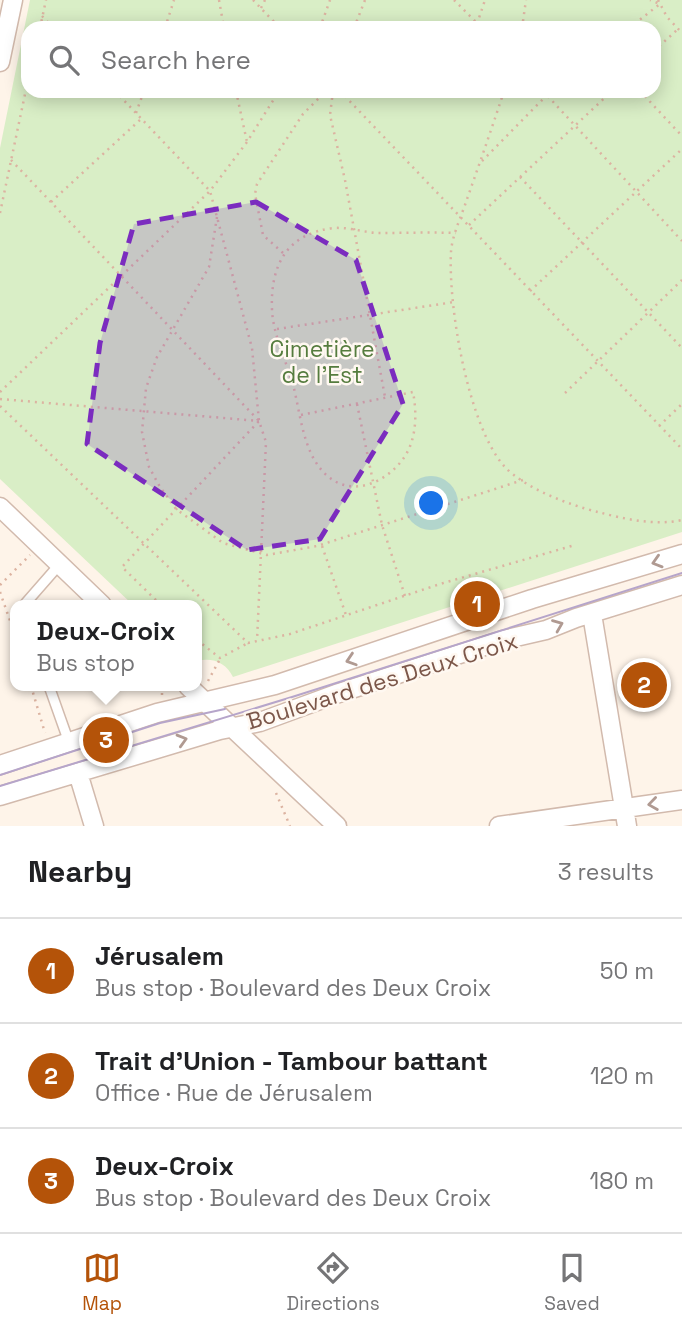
<!DOCTYPE html>
<html lang="en">
<head>
<meta charset="utf-8">
<style>
	body { margin:0; font-family:"Space Grotesk",sans-serif; background:#f6f6f6; color:#202124 }
	.you { position:absolute; left:432px; top:504px; width:24px; height:24px; margin:-18px; border:5px solid #fff; border-radius:50%; background:#1a73e8; box-shadow:0 0 0 10px #1a73e833 }
	.badge { display:grid; place-items:center; width:46px; height:46px; border-radius:50%; background:#b45309; color:#fff; font-size:23px; font-weight:700 }
	.pin { position:absolute; translate:-50% -50%; border:4px solid #fff; box-shadow:0 2px 7px #0006 }
	.popup { position:absolute; left:10px; top:600px; width:192px; height:91px; box-sizing:border-box; display:grid; place-content:center; border-radius:14px; background:#fff; filter:drop-shadow(0 2px 5px #0005); font-size:23px; white-space:nowrap; color:#757577 }
	.popup b { font-size:26px; color:#202124 }
	.popup::after { content:''; position:absolute; left:50%; top:100%; margin-left:-14px; border:14px solid transparent; border-top-color:#fff }
	.list { margin:0; padding:0; list-style:none }
	h2 { display:flex; justify-content:space-between; align-items:center; height:91px; margin:0; padding:0 28px; font-size:30px }
	h2 small { font-size:23px; font-weight:400; color:#757577 }
	.list li { display:grid; grid-template-columns:46px 1fr auto; gap:21px; align-items:center; box-sizing:border-box; height:105px; padding:0 28px; border-top:2px solid #e0e0e0 }
	.list b { display:block; font-size:26px; white-space:nowrap }
	.list p { margin:0; font-size:23px; white-space:nowrap; color:#757577 }
	.list em { font-size:23px; font-style:normal; color:#757577 }
	.icon { flex:none; width:38px; height:38px; fill:none; stroke:currentColor; stroke-width:2; stroke-linecap:round; stroke-linejoin:round }
	.map { position:relative; flex:none; width:682px; height:826px; overflow:hidden }
	.search { position:absolute; background:#fff; box-shadow:0 4px 18px #0003; left:21px; right:21px; top:21px; height:77px; display:flex; align-items:center; gap:18px; box-sizing:border-box; padding:0 24px; border-radius:21px; color:#757577; font-size:26px }
	.sheet { height:406px; background:#fff }
	nav { display:flex; justify-content:space-around; align-items:center; box-sizing:border-box; height:98px; border-top:2px solid #e0e0e0; background:#fff; font-size:19px; color:#757577 }
	nav a { display:grid; justify-items:center; gap:4px }
	nav .on { color:#b45309 }
	.map>svg:first-child { display:block }
	.green { fill:#d9eec6; fill-rule:evenodd }
	.lines { fill:none; stroke-linecap:round; stroke-linejoin:round }
	.lane-casing { stroke:#d2baad; stroke-width:12 }
	.street-casing { stroke:#d2baad; stroke-width:21 }
	.path { stroke:#dcb3a1; stroke-width:2.5; stroke-dasharray:2 5; stroke-linecap:butt }
	.lane { stroke:#fff; stroke-width:9 }
	.street { stroke:#fff; stroke-width:18 }
	.tram { stroke:#b6a5ca; stroke-width:2 }
	.oneway { stroke:#b09a92 }
	.marked { fill:#7b2cbf; fill-opacity:0.2; stroke:#7b2cbf; stroke-width:5; stroke-dasharray:14 9; stroke-linejoin:round }
	.labels { text-anchor:middle; stroke-width:5; stroke-linejoin:round; paint-order:stroke }
	.park-label { font-size:23px; fill:#557c3e; stroke:#fff8f1 }
	.street-label { font-size:23px; fill:#7c574a; stroke:#fff8f1 }
</style>
</head>
<body>
<div class="map">
<svg width="682" height="826" viewBox="0 0 682 826">
	<rect width="100%" height="100%" fill="#fef4e9"/>
	<path class="green" d="M30,0H682V532L233,677C226,663 213,657 197,661V605H133L0,479V148ZM28,28H654V91H28Z"/>
	<g class="lines">
		<g class="lane-casing">
			<path id="lane" d="M24,605L59,565
				M49,686L66,734"/>
		</g>
		<g class="street-casing">
			<path id="street" d="M0,62L13,0
				M0,507L102,605
				M592,614L627,826
				M188,686L337,826
				M0,765L157,713L275,685L532,599L682,554
				M78,773L94,826
				M0,796L220,730L260,722L339,693L503,640L546,630L576,618L682,585
				M499,826L682,800"/>
		</g>
		<path class="path" d="M219,0L224,28
			M253,0L280,28
			M454,0L482,28
			M658,0L667,17L682,33
			M261,8L265,0
			M42,16L53,28
			M477,24L485,0
			M40,28L46,0
			M165,28L174,0
			M320,28L330,0
			M354,28L365,0
			M522,28L526,0
			M629,28L660,4L650,0
			M654,51L678,29
			M115,91L210,191L252,348L259,421L266,442L257,641
			M236,91L247,142
			M333,91L330,115L345,180L385,397
			M340,91L682,449
			M504,91C492,128 479,165 466,202C461,217 452,236 451,252C448,306 468,425 504,466C524,488 569,505 598,512C624,519 656,526 682,520
			M543,91L682,241
			M640,91L682,136
			M136,113L144,91
			M11,160L259,421
			M482,161L551,91
			M520,177L682,348
			M51,202L141,119
			M0,213L28,80
			M217,217L209,267L157,357L146,388L142,432L149,467L160,487L176,509L223,543L267,555L317,546L523,480
			M469,225L612,91
			M283,253L263,235L255,194L257,184L303,114L326,91
			M530,291L682,149
			M277,329L454,302
			M0,392L210,191L247,142L279,91
			M565,393L682,280
			M0,399L259,421
			M357,404L382,525L405,596
			M0,406L248,643L290,634L440,584L575,545
			M301,415L413,392C417,413 417,440 403,459C387,481 355,497 330,478C302,457 301,412 292,381C285,359 273,333 272,310C270,265 287,233 334,228C348,227 363,232 377,233C403,233 430,232 456,233
			M659,426L682,404
			M322,546L346,615
			M0,585L30,555
			M0,592L15,635
			M161,605L122,567L259,421
			M197,640L220,658L248,643
			M208,681L220,659
			M31,686L45,733
			M162,695V686
			M276,793L290,826"/>
		<use href="#lane" class="lane"/>
		<use href="#street" class="street"/>
		<path class="tram" d="M0,775L160,723L225,709
			M0,786L292,697L682,573"/>
	</g>
	<defs><path id="oneway-chevron" d="M-2-3.5L2.5 0L-2 3.5" fill="none" stroke-width="1.6" stroke-linecap="round" stroke-linejoin="round" transform="scale(1.75)"/></defs>
	<g class="oneway">
		<use href="#oneway-chevron" transform="translate(657 562) rotate(163)"/>
		<use href="#oneway-chevron" transform="translate(558 625) rotate(-22)"/>
		<use href="#oneway-chevron" transform="translate(351 660) rotate(162)"/>
		<use href="#oneway-chevron" transform="translate(182 740) rotate(-16)"/>
		<use href="#oneway-chevron" transform="translate(653 804) rotate(172)"/>
	</g>
	<path class="marked" d="M256,202L356,260L403,404L320,539L247,550L87,444L100,343L134,224Z"/>
	<g class="labels">
		<g class="park-label">
			<text x="322" y="357">Cimetière<tspan x="322" dy="26">de l'Est</tspan></text>
		</g>
		<g class="street-label">
			<text transform="translate(382 681) rotate(-17)" y="8">Boulevard des Deux Croix</text>
		</g>
	</g>
</svg>
<div class="you"></div>
<div class="pin badge" style="left:477px;top:604px">1</div>
<div class="pin badge" style="left:644px;top:685px">2</div>
<div class="pin badge" style="left:106px;top:740px">3</div>
<div class="popup"><b>Deux-Croix</b>Bus stop</div>
<div class="search"><svg class="icon" aria-label="search" viewBox="0 0 24 24"><circle cx="10" cy="10" r="6"/><path d="M15 15l6 6"/></svg>Search here</div>
</div>
<section class="sheet">
<h2>Nearby<small>3 results</small></h2>
<ul class="list">
<li><span class="badge">1</span><div><b>Jérusalem</b><p>Bus stop · Boulevard des Deux Croix</p></div><em>50 m</em></li>
<li><span class="badge">2</span><div><b>Trait d'Union - Tambour battant</b><p>Office · Rue de Jérusalem</p></div><em>120 m</em></li>
<li><span class="badge">3</span><div><b>Deux-Croix</b><p>Bus stop · Boulevard des Deux Croix</p></div><em>180 m</em></li>
</ul>
</section>
<nav>
<a class="on"><svg class="icon" aria-label="map" viewBox="0 0 24 24"><path d="M3 6l6-2 6 2 6-2v14l-6 2-6-2-6 2zM9 4v14M15 6v14"/></svg>Map</a>
<a><svg class="icon" aria-label="directions" viewBox="0 0 24 24"><path d="M12 3l9 9-9 9-9-9zM9 14v-3h6M13 9l2 2-2 2"/></svg>Directions</a>
<a><svg class="icon" aria-label="saved" viewBox="0 0 24 24"><path d="M7 4h10v16l-5-4-5 4z"/></svg>Saved</a>
</nav>
</body>
</html>
